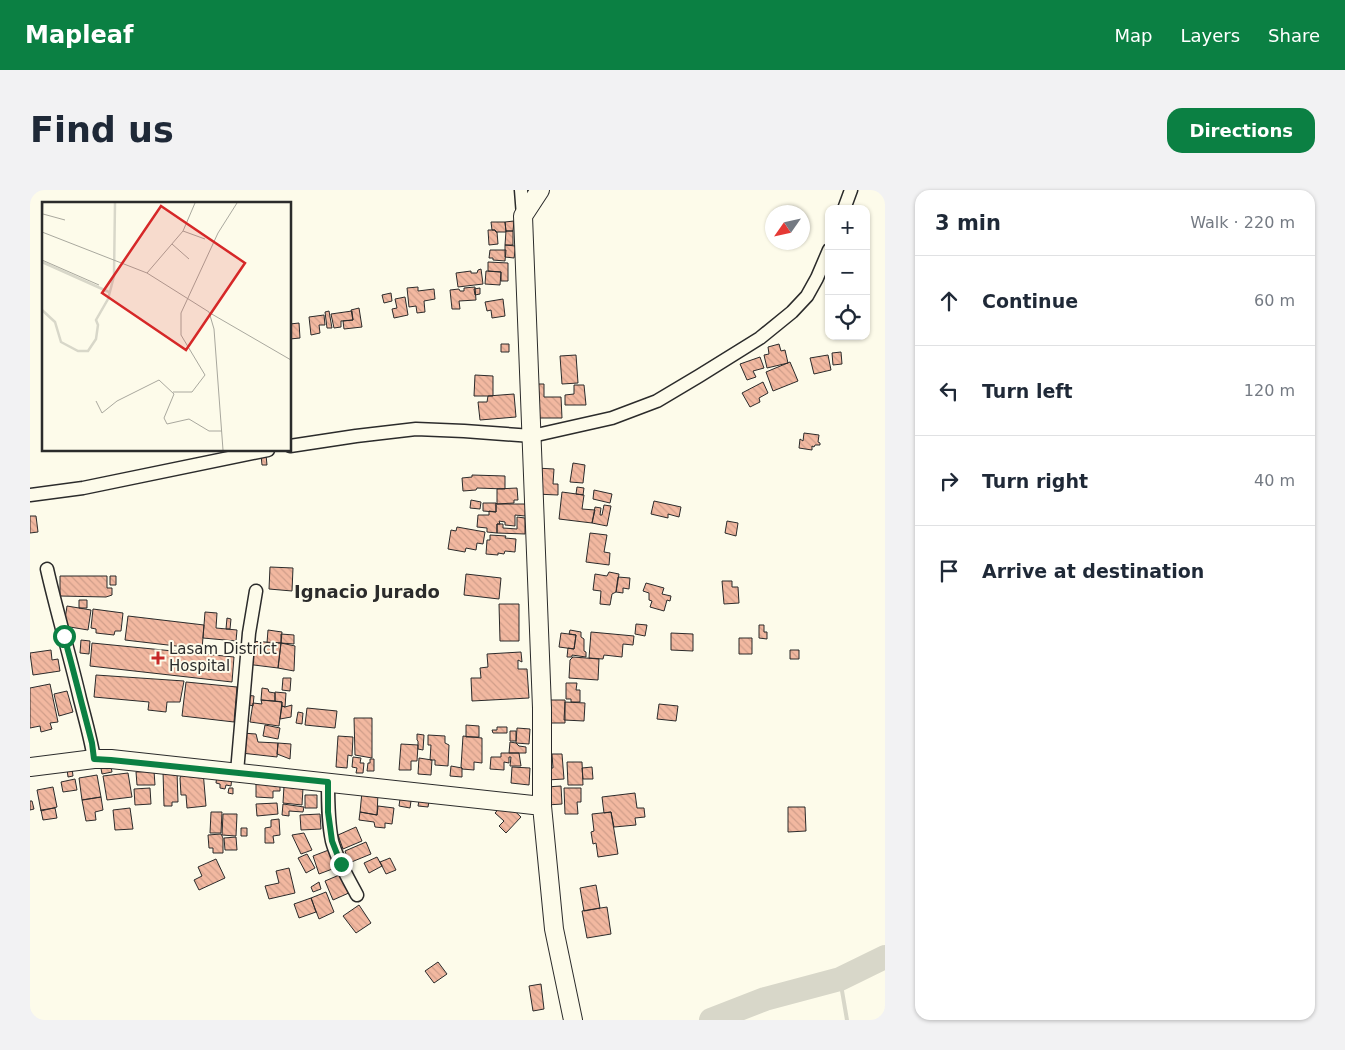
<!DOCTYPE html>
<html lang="en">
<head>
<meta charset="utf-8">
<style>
	body { margin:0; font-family:"DejaVu Sans",sans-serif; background:#f2f2f3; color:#1f2937 }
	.controls { position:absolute; right:15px; top:15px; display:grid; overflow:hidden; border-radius:10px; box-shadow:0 1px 4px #0004 }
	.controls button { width:45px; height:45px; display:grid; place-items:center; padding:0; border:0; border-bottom:1px solid #e0e1e3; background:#fff; color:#1f2937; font:25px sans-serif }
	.compass { position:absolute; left:735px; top:15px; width:45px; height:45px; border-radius:50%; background:#fff; box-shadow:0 1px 4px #0004; rotate:236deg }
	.stop { position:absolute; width:15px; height:15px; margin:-11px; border:4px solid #0b8043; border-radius:50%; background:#fff }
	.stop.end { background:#0b8043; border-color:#fff; box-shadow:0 1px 5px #0008 }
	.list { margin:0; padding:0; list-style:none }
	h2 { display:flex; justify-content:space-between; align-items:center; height:65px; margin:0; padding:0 20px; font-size:21px }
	h2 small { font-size:16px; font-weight:400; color:#747a83 }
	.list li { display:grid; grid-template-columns:32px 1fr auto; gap:15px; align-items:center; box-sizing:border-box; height:90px; padding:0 20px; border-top:1px solid #e0e1e3 }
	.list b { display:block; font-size:19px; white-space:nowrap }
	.list em { font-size:16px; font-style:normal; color:#747a83 }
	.icon { flex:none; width:28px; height:28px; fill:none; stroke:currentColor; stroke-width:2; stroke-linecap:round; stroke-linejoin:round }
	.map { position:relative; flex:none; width:855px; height:830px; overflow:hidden; border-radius:15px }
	header { display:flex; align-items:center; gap:30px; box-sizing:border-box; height:70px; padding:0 25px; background:#0b8043; color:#fff }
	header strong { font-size:24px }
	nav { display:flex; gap:28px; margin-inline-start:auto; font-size:18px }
	.intro { display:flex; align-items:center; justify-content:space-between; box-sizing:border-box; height:120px; padding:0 30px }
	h1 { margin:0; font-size:35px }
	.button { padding:12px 22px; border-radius:15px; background:#0b8043; color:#fff; font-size:18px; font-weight:700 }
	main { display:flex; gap:30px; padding:0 30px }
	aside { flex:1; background:#fff; border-radius:15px; box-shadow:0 1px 4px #0004 }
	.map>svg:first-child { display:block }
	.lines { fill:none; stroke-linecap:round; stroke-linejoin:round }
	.stream { stroke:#d8d7c9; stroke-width:4 }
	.river { stroke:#d8d7c9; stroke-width:24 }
	.building { fill:url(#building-back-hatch); stroke:#2b2b2b }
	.street-casing { stroke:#2b2b2b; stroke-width:15 }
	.secondary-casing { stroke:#2b2b2b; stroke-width:20 }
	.street { stroke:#fdfbea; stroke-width:12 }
	.secondary { stroke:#fdfbea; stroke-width:18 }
	.route { stroke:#0b8043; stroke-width:6 }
	.poi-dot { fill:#c62828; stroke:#fdfbea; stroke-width:2 }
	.labels { text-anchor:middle; stroke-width:4; stroke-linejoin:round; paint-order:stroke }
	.poi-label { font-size:15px; fill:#2b2b2b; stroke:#fdfbea; text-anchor:start }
	.quarter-label { font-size:18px; font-weight:bold; fill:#2b2b2b; stroke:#fdfbea }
	.inset-river { fill:none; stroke:#d8d7c9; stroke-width:2.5 }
	.inset-road { fill:none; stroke:#a9a89e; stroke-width:1 }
	.view { fill:#d62828; fill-opacity:0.15; stroke:#d62828; stroke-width:2.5 }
	.inset-edge { fill:none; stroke:#2b2b2b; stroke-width:2.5 }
</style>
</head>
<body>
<header>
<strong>Mapleaf</strong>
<nav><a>Map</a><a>Layers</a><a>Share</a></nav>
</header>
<div class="intro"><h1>Find us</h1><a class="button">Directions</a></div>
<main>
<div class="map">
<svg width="855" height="830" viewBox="0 0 855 830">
	<defs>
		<pattern id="building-back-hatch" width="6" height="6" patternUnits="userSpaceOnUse" patternTransform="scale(1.25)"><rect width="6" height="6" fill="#f2b8a0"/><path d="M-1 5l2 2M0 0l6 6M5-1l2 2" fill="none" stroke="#d09e8a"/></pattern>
	</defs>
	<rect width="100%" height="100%" fill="#fdfbea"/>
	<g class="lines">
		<path class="stream" d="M810,789L817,830"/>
		<path class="river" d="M681,830L735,809L810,789L855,767"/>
	</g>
	<path class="building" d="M484,31L483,41H476L475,32Z
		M461,32H475L476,42H466L465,40H462Z
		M458,40H465L466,42H467L468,54L459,55Z
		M476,41H483V55H475Z
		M475,55L486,56L484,68L475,67Z
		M460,60H476L475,71L463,70V68H459Z
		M458,72L478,73V91H471V82L458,81Z
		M451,79L453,94L428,97L426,83L441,81V83H447L448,80Z
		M456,81L471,82L470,95L455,94Z
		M388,97V101L404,99L405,109L394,111L395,122L387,123L386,116L379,117L377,98Z
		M445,97L446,110L429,111L430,119H422L420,100L429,99L430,101H434V98Z
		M450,98V104L445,105L444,99Z
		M361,103L362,111L354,113L352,105Z
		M375,107L378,125L364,128L362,119L367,118L365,109Z
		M473,109L475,126L462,128L461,120L457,121L455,112Z
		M329,118L332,137L314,139L313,131L323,130L321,120Z
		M299,121L302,138H297L295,122Z
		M322,121L323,130L311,131V137L304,138L301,124Z
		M294,125L295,135H289L290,143L281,145L279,127Z
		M269,133L270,148L260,149V134Z
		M471,154H479V162H471Z
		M749,154L751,161L755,160L758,173L737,178L734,165L739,164L738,157Z
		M811,162L812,174L803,175L802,163Z
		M546,165L548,193L532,194L530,166Z
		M798,165L801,180L784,184L780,168Z
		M730,167L734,178L723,181L726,187L717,190L710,174Z
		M760,172L768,191L743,201L736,182Z
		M445,185L463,186V206H444Z
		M733,192L738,203L729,208L730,212L720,217L712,203Z
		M508,194H514V207H531L532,228H504Z
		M544,195H554L556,215H535V205L544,204Z
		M484,204L486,227L450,230L448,212H457L458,206Z
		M774,243L789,245L788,252L790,253V255H785L784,257L782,256V260L769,258L770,249L773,251Z
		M231,265H236L237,275H232Z
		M543,273L555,275L553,293L540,292Z
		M506,278L524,279L523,294H528V305L505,304Z
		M442,285L475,286V299L447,298L446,300L433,301L432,288L442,287Z
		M547,297L554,298L553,305L546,304Z
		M487,298L488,310H484V313L467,314V299Z
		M564,300L582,304L580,313L563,309Z
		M532,302L554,305L552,319L565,320L562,333L529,329Z
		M441,310L451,312L450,319L440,318Z
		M624,311L651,317L649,327L638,324V328L621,324Z
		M453,313H466V322L453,321Z
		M466,313L467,314H496L495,326L485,325V336L475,335V332L469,331L470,334H467V343L457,342V338L447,337L448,325H459V321L466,322Z
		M574,315L581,316L577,336L562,333L565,317L571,318L570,325H572Z
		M0,326H6L8,342L0,343Z
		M487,327L495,328V344L467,343V334H473V338L487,339Z
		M697,331L708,333L706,346L695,343Z
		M427,337L455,342L453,354L447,353L446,360L436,358L435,362L418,359L421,340L426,341Z
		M560,343L577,345L574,362L580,363L579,375L556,372Z
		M460,345L476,346L475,348L486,349L485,362L475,361L474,364L468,363V365L456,364L457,350H460Z
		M240,377L263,378L262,401L239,399Z
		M579,382L589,384L586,402L582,404L580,415L570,414L571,401L563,400L565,384L577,386Z
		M436,384L471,388L469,409L434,405Z
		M30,386H77V398H82V405L76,407L30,406Z
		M80,386H86V395H80Z
		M588,387L600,388L599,399L593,398V403L586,402Z
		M692,391H702V397H708L709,413L694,414Z
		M616,393L634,398L632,404L641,406L640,411L637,410L634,421L620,417L622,411L619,410V403L613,401Z
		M49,410H57V418H49Z
		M469,414H489V451H470Z
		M37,416L61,420L58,440L34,436Z
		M63,419L93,423L91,441H85L84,445L66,443V439L61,438Z
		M175,422L187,423L186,438L207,440L206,451L173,448Z
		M98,426L174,435L172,459L95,450Z
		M197,428L201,429L200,439H196Z
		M606,434L617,435L615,446L605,444Z
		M729,435H734V442H737V449L729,448Z
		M238,440L252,442L251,453H237Z
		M540,440L551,442V447L554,449V461L556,462V467L542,465V467H537L538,458L544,459L546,445L539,444Z
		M561,442L604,446L603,455L593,454L592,467L574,465L573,469L559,468Z
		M531,443L546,445L544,459L529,457Z
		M641,443L663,444V461L641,460Z
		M251,444L264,445V454L251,453Z
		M709,448H722V464H709Z
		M51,450L60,451L59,464L50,463Z
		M219,451L251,453L248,478L216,474Z
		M62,453L204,467L202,492L60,476Z
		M251,453L265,456L264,481L248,478Z
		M21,460L22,470L28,469L30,481L3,485L0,463Z
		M760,460H769V469H760Z
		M491,462L492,472L488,470V479H497L499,508L442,511L441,488H451L450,478L458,477L457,464Z
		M543,467L569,469L568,490L539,488L540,470Z
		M66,485L154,491L150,512H137L136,522L118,520L119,512L64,507Z
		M253,488H261L260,501L252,500Z
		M156,492L207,497L204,532L152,526Z
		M536,493H547L546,500H550V512H541V509H536Z
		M20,494L28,532L20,533L22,539L11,542L10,536L0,538V498Z
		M232,498L238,499L239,502L245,503V511L231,510Z
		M37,501L43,522L29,526L24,504Z
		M245,502L256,503L255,517L252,516V512L245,511Z
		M216,505L224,506L223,516L216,514Z
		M231,510L252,512L249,536L220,532L223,513L232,514Z
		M519,510H535V533H519Z
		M535,512L555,513L554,531L534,530Z
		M629,514L648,516L646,531L627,529Z
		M262,515L261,527L250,529L252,516L255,517Z
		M277,518L307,521L305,538L275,535Z
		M268,522L273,523L272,534L266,533Z
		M324,528H342V568L325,565Z
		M235,535L250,538L248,549L233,546Z
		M436,535L449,536V547H436Z
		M467,537H477V543H463L462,540H467Z
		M487,538L500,539L499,554L486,553Z
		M480,541H486V551H480Z
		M212,543L226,544L228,552L248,553L247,567L211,563Z
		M387,544L394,545L393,560L388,559V551L387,550Z
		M398,545L415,546V553L419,555L418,576L405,575V570H400L401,555H398Z
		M308,546L323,547L322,566L318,565L317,578L306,577Z
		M433,546L452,548V573L444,572V580L432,579V578L431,577Z
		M480,552L486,553L489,556L496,557V563H479Z
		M248,553L261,554L260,569L247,564Z
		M371,554L388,555L387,571H381V580H369Z
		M471,563H489L491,576H480L481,567H479V573L474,572V580L460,579L461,567H471Z
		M522,564H532L534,589L517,590V578H523Z
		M323,567L331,568L330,573H334L333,583H326L327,578L322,577Z
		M389,568L402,570L401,585L388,584Z
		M340,569H344V581H337L338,573H340Z
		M80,571L82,582L72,584L70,573Z
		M537,572H552L553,595H538Z
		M421,576L432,578V587L420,586Z
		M482,577L500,578L499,595L481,593Z
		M562,577L563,589H553L552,578Z
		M42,578L43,586L38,587L37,579Z
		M152,578L173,581L176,616L157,618L156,605H151L150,588L151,586Z
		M124,581L125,595H107L106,582Z
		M133,581H147L148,612H142V616H134Z
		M98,583L102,607L77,610L73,586Z
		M187,584L202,586L201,596L196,595L195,599L190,598V594L186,593Z
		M67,585L71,607L52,610L49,588Z
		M226,588H250V601H243V608L226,607Z
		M45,589L47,600L33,602L31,592Z
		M254,596L273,598L272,615L253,613Z
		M531,596L532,614L517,615L516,597Z
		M23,597L27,617L11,621L7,600Z
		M120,598L121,614L105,615L104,599Z
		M199,598H203V604L198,603Z
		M534,598H551V612H547L548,624H535Z
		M332,602L348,603L347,625L330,622Z
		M371,602L382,604L380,618L369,616Z
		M605,603L607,618H614L615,627L605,628L606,635L584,637L581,622L574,623L572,607Z
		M275,605H287V618H275Z
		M390,605L400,606L398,617L388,616Z
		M71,607L73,620L65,622L66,630L56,631L52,610Z
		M0,611H2L4,619L0,620Z
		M475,612L491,627L476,643L469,636L474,631L465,623Z
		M247,613L248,624L227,626L226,614Z
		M253,614L274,617L273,622L259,621V626L252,625Z
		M348,616L364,618L362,634L355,633V638L345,637L344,632L329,630L330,622L347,625Z
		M758,617H775L776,641L758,642Z
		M25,618L27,628L13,630L11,620Z
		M100,618L103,639L85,640L83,620Z
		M181,622H192L191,643H180Z
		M581,622L588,664L568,667L566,653L563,654L561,642L564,641L562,624Z
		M193,624H207L206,646L192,645Z
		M290,624L291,639L271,640L270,625Z
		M249,629L250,645L243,646L244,653H235V638L241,637V630Z
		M326,637L332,651L313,659L308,645Z
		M211,638H217V646H211Z
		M274,643L282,660L271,664L262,645Z
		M191,644L193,648V663H183V658H179L178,645Z
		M206,647L207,660H195L194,648Z
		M336,652L341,664L319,673L315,661Z
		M304,658L309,669L303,672L305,678L289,684L283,666Z
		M277,664L285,678L276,683L268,668Z
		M347,667L352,676L339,683L334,673Z
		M360,668L366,680L356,684L350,672Z
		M186,669L195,688L169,700L164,690L172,686L168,677Z
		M259,678L265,703L239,709L235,696L249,693L246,681Z
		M314,683L321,702L303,710L295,691Z
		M289,692L291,699L283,702L281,697Z
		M566,695L570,718L554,721L550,698Z
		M296,702L304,722L289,729L281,708Z
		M281,708L286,722L269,728L264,714Z
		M329,715L341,733L326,743L313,726Z
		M577,717L581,744L557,748L552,721Z
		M408,772L417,784L404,793L395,781Z
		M511,794L514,819L503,821L499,796Z"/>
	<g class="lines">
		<g class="street-casing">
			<path id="street" d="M491,0L493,26
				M814,19L821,0
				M260,256L326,246L386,239L434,241L502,246L582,228L627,211L669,186L730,148L762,122L777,106L787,88L799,60
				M0,305L53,298L238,260
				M17,379C27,423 40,466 50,509C55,529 61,549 64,569
				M207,582L219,443L226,401
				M298,592C298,612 298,632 302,651C307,670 318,688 327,705"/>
		</g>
		<g class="secondary-casing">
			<path id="secondary" d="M510,0L493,26L512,518V616
				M0,577L64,569H81L512,616L524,739L543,830"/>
		</g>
		<use href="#street" class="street"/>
		<use href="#secondary" class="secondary"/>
	</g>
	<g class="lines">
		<path class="route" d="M34,446L41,472L62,553L64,569L81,570L298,592V622L302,651L311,674"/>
	</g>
	<path class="poi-dot" d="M125.5 460.5h5v5h5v5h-5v5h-5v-5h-5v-5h5z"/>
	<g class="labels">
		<g class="poi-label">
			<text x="139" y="464">Lasam District<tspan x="139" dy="17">Hospital</tspan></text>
		</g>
		<g class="quarter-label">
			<text x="337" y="408">Ignacio Jurado</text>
		</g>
	</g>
	<g transform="translate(12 12)">
		<rect width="249" height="249" fill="#fdfbea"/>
		<path class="inset-river" d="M0,60L67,90M0,108L13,120L19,140L36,149H46L54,137L56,123L54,118L66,97L72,74L73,1"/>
		<path class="inset-road" d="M1,12L23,18M141,29L163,37M0,30L105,71L141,29L153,1M0,34L1,1M130,42L147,57M0,58L57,83M105,71L167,110L172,127L181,248M168,111L249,158M131,190H150L163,173L139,133V111L176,31L195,1M54,199L60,211L75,199L117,178L132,192L122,216L125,222L147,217L167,229H180"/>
		<path class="view" d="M119,4L203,61L144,148L60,91Z"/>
		<rect width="249" height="249" class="inset-edge"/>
	</g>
</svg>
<div class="controls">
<button>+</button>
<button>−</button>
<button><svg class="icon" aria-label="locate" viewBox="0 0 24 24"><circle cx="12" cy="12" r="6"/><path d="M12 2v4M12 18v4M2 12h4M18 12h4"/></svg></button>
</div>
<svg class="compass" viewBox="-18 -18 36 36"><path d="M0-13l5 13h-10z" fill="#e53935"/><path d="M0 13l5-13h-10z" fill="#747a83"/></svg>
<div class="stop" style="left:34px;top:446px"></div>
<div class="stop end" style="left:311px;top:674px"></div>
</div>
<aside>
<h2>3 min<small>Walk · 220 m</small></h2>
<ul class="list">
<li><svg class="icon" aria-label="ahead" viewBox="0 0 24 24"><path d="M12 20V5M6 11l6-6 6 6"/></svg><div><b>Continue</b></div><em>60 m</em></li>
<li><svg class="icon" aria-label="left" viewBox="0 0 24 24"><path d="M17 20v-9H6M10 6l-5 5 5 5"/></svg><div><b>Turn left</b></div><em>120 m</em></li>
<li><svg class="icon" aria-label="right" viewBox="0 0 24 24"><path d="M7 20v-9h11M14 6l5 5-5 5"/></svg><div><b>Turn right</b></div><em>40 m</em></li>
<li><svg class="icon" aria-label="arrive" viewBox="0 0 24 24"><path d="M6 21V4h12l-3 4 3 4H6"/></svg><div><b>Arrive at destination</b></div></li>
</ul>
</aside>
</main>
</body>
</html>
